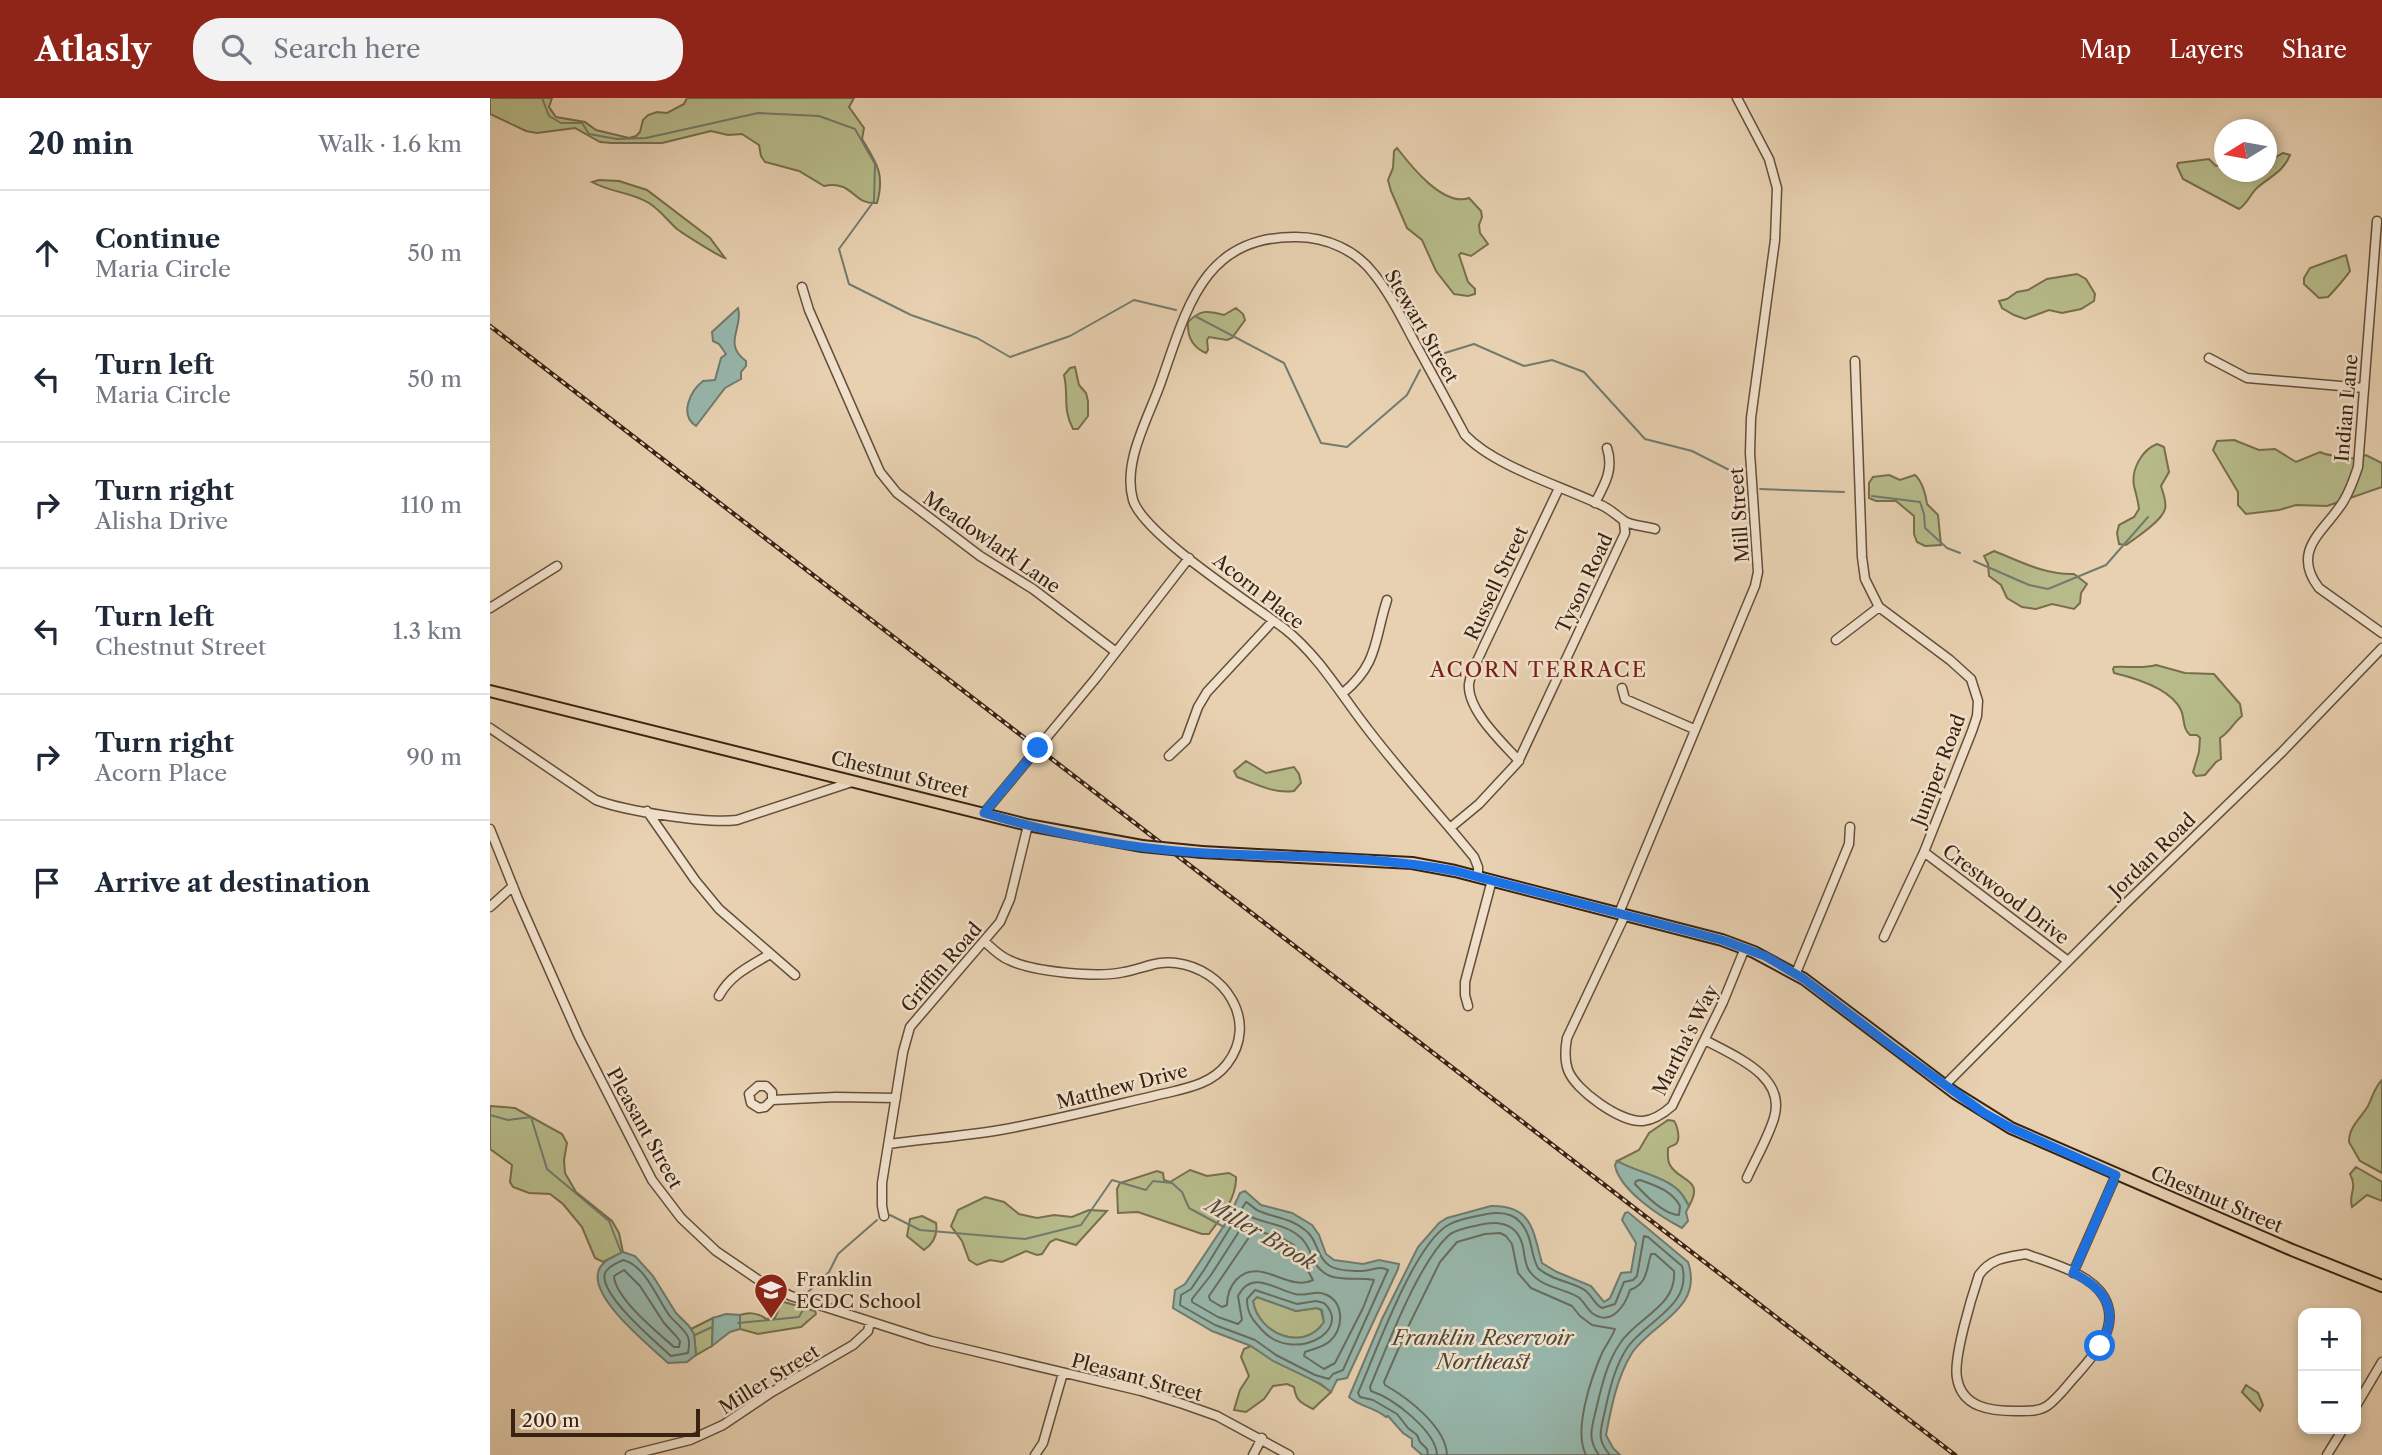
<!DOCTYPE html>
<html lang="en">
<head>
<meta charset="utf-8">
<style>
	body { margin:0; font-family:"Libre Caslon Text",serif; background:#f2f2f3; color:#1f2937 }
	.controls { position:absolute; right:21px; bottom:21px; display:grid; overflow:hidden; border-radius:14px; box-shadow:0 4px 10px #0003 }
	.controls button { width:63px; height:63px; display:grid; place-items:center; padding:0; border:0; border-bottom:2px solid #e0e1e3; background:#fff; color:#1f2937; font:35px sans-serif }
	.compass { position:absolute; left:1724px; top:21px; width:63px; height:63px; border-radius:50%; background:#fff; box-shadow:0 4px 10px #0003; rotate:259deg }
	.scale { position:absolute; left:21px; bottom:18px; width:189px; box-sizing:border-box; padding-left:7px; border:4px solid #392211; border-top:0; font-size:19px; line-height:24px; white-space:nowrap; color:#392211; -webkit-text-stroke:5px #f0e1cc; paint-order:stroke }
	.stop { position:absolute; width:21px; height:21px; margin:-16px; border:5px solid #1a73e8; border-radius:50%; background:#fff }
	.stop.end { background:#1a73e8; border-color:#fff; box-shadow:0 2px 7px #0008 }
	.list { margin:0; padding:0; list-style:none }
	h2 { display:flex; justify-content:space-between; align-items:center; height:91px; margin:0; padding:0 28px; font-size:30px }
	h2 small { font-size:23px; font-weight:400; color:#747a83 }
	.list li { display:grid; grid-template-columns:46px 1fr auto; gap:21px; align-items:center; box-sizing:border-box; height:126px; padding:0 28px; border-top:2px solid #e0e1e3 }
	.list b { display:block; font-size:26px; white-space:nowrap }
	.list p { margin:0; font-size:23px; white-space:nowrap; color:#747a83 }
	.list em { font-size:23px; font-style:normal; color:#747a83 }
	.icon { flex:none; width:38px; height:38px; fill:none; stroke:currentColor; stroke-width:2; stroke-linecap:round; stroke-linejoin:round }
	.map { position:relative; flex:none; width:1892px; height:1357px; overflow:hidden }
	header { display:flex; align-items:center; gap:42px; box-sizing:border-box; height:98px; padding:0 35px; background:#8f2418; color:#fff }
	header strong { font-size:33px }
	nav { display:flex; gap:38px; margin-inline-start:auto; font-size:24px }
	.search { width:490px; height:63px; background:#f2f2f3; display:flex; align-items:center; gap:18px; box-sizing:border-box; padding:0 24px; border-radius:28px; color:#747a83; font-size:26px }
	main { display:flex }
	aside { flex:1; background:#fff }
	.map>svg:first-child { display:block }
	.green { fill:#b7bb8a; stroke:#786e4e; stroke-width:2 }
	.water { fill:#97b7ac; stroke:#717b6e; stroke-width:2; fill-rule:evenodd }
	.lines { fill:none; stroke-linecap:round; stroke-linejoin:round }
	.shore { stroke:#686c5e; stroke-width:2 }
	.stream { stroke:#717b6e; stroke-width:2 }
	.minor-casing { stroke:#654e39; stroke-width:11 }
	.major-casing { stroke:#392211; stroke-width:14 }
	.minor { stroke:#f0e1cc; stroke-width:8 }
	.major { stroke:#e8d1b1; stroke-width:10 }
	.rail-casing { stroke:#392211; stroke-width:4.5 }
	.rail { stroke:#f0e1cc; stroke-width:2; stroke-dasharray:5; stroke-linecap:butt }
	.major-bridge-casing { stroke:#392211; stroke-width:14; stroke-linecap:butt }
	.major-bridge { stroke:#e8d1b1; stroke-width:10 }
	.route { stroke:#1a73e8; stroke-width:9 }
	.labels { text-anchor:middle; stroke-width:5; stroke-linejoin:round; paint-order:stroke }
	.street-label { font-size:19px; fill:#392211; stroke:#f0e1cc }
	.poi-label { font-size:19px; fill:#392211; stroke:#f0e1cc; text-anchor:start }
	.neighbourhood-label { font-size:21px; letter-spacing:2px; fill:#7a1f14; stroke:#f0e1cc }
	.water-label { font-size:21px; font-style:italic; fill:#504738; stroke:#f0e1cc }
</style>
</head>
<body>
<header>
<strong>Atlasly</strong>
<div class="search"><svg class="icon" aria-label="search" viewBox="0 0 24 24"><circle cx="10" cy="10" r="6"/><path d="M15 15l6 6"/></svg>Search here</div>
<nav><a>Map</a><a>Layers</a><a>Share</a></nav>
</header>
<main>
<aside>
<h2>20 min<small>Walk · 1.6 km</small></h2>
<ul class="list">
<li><svg class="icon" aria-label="ahead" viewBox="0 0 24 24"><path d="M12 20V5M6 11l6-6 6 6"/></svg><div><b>Continue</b><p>Maria Circle</p></div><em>50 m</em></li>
<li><svg class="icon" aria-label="left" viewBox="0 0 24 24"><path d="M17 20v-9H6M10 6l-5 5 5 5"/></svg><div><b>Turn left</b><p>Maria Circle</p></div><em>50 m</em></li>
<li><svg class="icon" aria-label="right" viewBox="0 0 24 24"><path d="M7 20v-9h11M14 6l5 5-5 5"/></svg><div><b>Turn right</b><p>Alisha Drive</p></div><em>110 m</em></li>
<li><svg class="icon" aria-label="left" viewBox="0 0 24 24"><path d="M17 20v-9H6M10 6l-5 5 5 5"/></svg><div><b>Turn left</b><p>Chestnut Street</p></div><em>1.3 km</em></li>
<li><svg class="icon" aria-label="right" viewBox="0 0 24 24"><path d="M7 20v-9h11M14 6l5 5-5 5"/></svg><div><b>Turn right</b><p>Acorn Place</p></div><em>90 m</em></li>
<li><svg class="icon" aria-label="arrive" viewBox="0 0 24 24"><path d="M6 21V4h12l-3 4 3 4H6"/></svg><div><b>Arrive at destination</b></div></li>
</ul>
</aside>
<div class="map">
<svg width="1892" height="1357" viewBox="0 0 1892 1357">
	<rect width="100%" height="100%" fill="#e8d1b1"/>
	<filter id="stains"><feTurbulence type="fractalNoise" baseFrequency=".00286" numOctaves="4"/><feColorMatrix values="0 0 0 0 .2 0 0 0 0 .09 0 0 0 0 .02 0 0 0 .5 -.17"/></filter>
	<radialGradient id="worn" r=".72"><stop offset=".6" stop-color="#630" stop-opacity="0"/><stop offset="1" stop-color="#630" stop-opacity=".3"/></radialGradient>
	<path class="green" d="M0,0H62L59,9L66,19L95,24L106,32L139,40L146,38L150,34L153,22L158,17L167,14L177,15L194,6L197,0H364L359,9L374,30L372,41C387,66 395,76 387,105C362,107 364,82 334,88L309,73L275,64L271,58L269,47L252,36L238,37L221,33L172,45H122L110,44L85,30L47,35L36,33L0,16Z
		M907,50C921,68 953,109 979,100L991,113L992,119L989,127L990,135L998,146L981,158L971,155L969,157L978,184L985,191V196L978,198L964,196L946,173L932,142L917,130L901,93L898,82L903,70L904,53Z
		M1793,55L1800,57C1793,74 1781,78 1768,89C1760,96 1758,105 1749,111L1693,81L1687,68L1688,65L1719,61L1726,68L1734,66V74H1776L1777,64Z
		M109,82L129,83L157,92L220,140L235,160C230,159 192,135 187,131C178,123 170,112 159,105C141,94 119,94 102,84Z
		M1856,157L1860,173C1857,178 1843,194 1838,199L1829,200L1814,186V180L1820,170Z
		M1587,176L1596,181L1605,196L1604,203L1591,211L1572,215L1559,212L1535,221L1524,217L1512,210L1509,203L1517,201L1527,194L1538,192L1557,181Z
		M746,210L753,216L755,222L742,240L737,242L719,239L717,242L718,252L716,255C702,249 697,239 698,224C710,212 717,212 734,217Z
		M585,269L589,287L596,295L598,303V318L588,331H583C572,310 579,298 574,277L580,270Z
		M1744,342L1769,352L1785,351L1806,364L1830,354C1842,360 1853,356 1865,361L1876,357L1892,365V389L1837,408L1806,407L1789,412L1756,416L1748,407V394L1723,352L1727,343Z
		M1667,346L1674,349L1679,374L1671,388C1673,395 1677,404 1675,411C1672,423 1646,440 1636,447L1629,446L1627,435L1629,427L1644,419L1649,411C1648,402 1646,396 1644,388C1641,371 1652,352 1667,346Z
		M1399,377L1410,382L1425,377C1432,383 1436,397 1437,406L1448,417L1451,447L1435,448L1427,444L1424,436V418L1406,403H1386L1379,400V385L1383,379Z
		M1504,453C1531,464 1556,477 1584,476L1597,486L1591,495L1590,505L1584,511L1562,506L1546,511L1532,509L1517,500L1511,487L1499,478L1498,466L1494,458Z
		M1666,567L1695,575L1724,576L1750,606L1752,618C1743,625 1740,634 1730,640L1731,661L1726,664L1715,677L1706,678L1703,674L1709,654L1710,640L1707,637H1700C1692,630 1695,621 1691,612C1681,591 1645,580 1624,575L1623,571L1624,569C1638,568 1653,571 1666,567Z
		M756,663L776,675L804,669L809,676L811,685L804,693C784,696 766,686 747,679L744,673Z
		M1892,982V1075L1870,1063L1859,1044C1859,1028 1871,1020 1878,1008C1883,998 1884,990 1892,982Z
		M0,1008L25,1010L72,1036L77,1045L74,1062L75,1075L86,1094L122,1123L129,1135L133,1154L113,1164L105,1160L92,1129L73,1106L60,1096L39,1095L23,1089L20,1084L22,1067L0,1051Z
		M1178,1022L1184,1023C1187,1027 1191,1041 1186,1046C1183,1048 1180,1048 1178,1050C1178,1056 1177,1062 1180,1067C1189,1084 1215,1080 1199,1108C1196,1103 1193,1097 1189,1093C1174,1078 1146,1074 1127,1063L1149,1052L1159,1035Z
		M1866,1069L1892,1084V1103L1877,1097L1862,1109C1858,1096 1868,1091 1860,1076Z
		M700,1072L717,1078L739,1075L746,1079C747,1099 731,1120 719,1136H712L648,1114L628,1115L627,1091L630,1085L667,1073L673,1075L674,1082L680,1084Z
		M495,1099L514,1104L529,1116L547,1120L564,1117L582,1119L599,1112L617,1113L586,1147L566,1141L560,1144L552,1156L547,1157L536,1153L512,1164L500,1162L487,1167L479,1162L472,1143L461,1128L468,1112Z
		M432,1118L446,1125C448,1137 444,1145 434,1152L417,1138L420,1121Z
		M767,1199L806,1213L827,1210L831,1212L834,1224C814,1255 768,1236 763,1203Z
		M294,1204L325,1213L326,1216L311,1229L268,1236L250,1231V1217C259,1214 269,1215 276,1221L285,1220L291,1205Z
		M223,1220L222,1248L206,1257L204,1236L201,1231Z
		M761,1248C786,1265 817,1275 841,1294L823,1311C811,1305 806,1303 804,1289L797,1286L783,1288L774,1301L756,1314L744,1312L750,1292L759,1278L751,1259L754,1251Z
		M1756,1287L1768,1295L1773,1307L1770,1313L1752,1294Z"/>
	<path class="water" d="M248,210C254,229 232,246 256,263V268L251,274V281L235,290L206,328C189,317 200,293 213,283L225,282L231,260L236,256L229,246L223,243L222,234Z
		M1127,1063C1146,1074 1174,1078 1189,1093C1193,1097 1196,1103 1199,1108L1196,1114L1198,1123L1192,1130C1171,1119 1129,1092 1125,1067Z
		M755,1093L771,1107L802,1115L822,1127L829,1137L836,1156L844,1162L873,1166L889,1162L909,1166L908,1171L857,1280L847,1282L841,1294L831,1286L783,1263L761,1248L722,1233L683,1210L685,1192L695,1186L737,1123L750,1095ZM767,1199L806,1213L827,1210L832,1212L834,1224C814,1255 768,1236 763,1203Z
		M1001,1108C1043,1107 1043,1134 1052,1165L1067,1174L1101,1188L1114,1204L1120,1200L1131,1175L1141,1174L1146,1145L1132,1122L1135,1115L1138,1114L1198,1164C1214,1211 1162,1225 1142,1255C1127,1279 1121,1310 1116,1337L1123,1350L1130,1357H932L922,1348V1341L913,1335L898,1318L896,1319C884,1309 870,1309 859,1299L892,1221L928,1149L949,1125L957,1120Z
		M133,1154L145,1158L163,1178L186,1215L199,1228L204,1236L206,1257L197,1264L178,1265C160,1248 102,1202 108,1175C110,1163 124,1159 133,1154Z
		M236,1216L250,1217V1231L240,1234L222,1248L223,1220Z"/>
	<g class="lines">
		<path class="shore" d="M1150,1082C1166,1088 1181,1092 1190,1108L1189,1117C1175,1117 1155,1097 1145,1086L1146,1083Z
			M756,1104C760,1106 764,1111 769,1113C785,1120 801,1120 815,1132C828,1141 826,1159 840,1168C848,1173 862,1173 872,1173C883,1173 888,1167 898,1172L853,1272L843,1276L839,1281L825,1277L786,1257L765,1242L725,1227L690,1207L691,1197L701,1191L714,1172Z
			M759,1118C775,1126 796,1126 810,1139C824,1150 819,1169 840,1178C854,1183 870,1179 884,1182L873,1210L845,1265L834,1271L814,1258L815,1254C823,1251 834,1249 840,1243C853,1231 855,1206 837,1197C826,1191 816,1199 805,1196C784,1191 762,1171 748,1198L752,1222L748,1226L728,1219L702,1204V1201L721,1177Z
			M764,1132L792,1140L804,1147L823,1182C798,1195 770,1157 746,1182C739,1190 737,1197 737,1207L732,1209L720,1202L719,1198Z
			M133,1162C155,1167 167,1200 179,1217C185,1225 194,1230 198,1239C200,1244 199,1250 198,1255L181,1258C166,1244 108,1196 115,1175C118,1168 127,1165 133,1162Z
			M134,1172L150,1188L174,1225L186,1238L190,1243L189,1249H184C167,1234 125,1200 124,1178Z
			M765,1192L807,1206L826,1203L834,1205C864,1233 802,1267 771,1231C762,1221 757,1215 757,1201Z
			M938,1357L937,1351L930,1344L927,1337L918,1330L907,1316L883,1302L870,1299L868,1295C886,1254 921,1154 955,1129C966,1121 984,1119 997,1116C1009,1114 1023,1115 1031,1125C1043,1139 1040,1156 1048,1170C1062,1183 1085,1184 1096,1193C1103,1199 1104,1206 1112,1210L1125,1206L1134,1184L1143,1182L1147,1178L1154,1138L1158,1139L1192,1168C1203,1208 1155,1223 1137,1250C1124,1270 1119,1294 1114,1317C1110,1335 1107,1342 1120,1357
			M947,1357C946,1333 903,1300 881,1293L880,1289C897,1249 928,1165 959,1137C966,1131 980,1129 989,1127C1013,1121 1031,1128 1034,1155C1035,1162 1036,1170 1041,1175C1053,1190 1073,1190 1088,1199C1094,1203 1096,1210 1102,1215C1121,1229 1135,1208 1140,1192C1158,1185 1156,1172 1161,1156H1165L1184,1173C1187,1208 1148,1219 1131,1244C1116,1265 1111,1291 1105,1316C1101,1332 1098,1342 1109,1357
			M957,1357C956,1329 918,1300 895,1287L894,1284L917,1231L950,1164L967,1144L995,1136L1010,1135L1016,1138L1022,1146L1028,1175L1041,1190L1082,1208L1090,1218L1102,1227L1125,1231C1122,1239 1116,1247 1112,1255C1101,1280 1083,1333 1096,1357"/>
		<path class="stream" d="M52,0L59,18L71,25H92L99,36L127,41L156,40L268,15L329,18L365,31L385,66L384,103L349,151L359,186L421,217L487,240L520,259L580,238L644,202L686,212
			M705,218L794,265L831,345L857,349L917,297L930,272
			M945,258L984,246L1034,268L1062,262L1094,274L1155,341L1202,353L1253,379
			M1270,391L1354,394
			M1382,398L1430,404L1434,416L1435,430L1457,450L1470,455
			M1484,463L1539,487L1558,491L1616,467L1658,419
			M0,1017L18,1022L41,1019L57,1071L119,1123L131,1154
			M400,1117L430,1132L535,1141L591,1127L622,1082L656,1092L663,1083L682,1085L692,1094L699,1110L734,1129
			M318,1194L339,1174L348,1156L387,1122
			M248,1225L309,1219L314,1210
			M205,1237L222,1229"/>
		<g class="minor-casing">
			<path id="minor" d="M1887,123L1868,369C1864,381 1860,393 1853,404C1835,433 1800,452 1829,490L1892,535
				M312,189L319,212L390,374L407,395L490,458L543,491L626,554
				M1719,260L1757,280L1874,290
				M1365,263L1372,459L1375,481L1389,509L1460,562L1481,581L1488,603L1487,618L1482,633L1434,754L1394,839
				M1105,405C1115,386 1124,371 1117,350
				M0,510L67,468
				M1346,542L1389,509
				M1132,590L1135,601L1204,631
				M853,595C889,565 884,542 897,502
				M0,630L106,702C135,713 217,726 247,722L362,684
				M679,658L696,642L708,609L717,594L783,523
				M1029,663C1012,644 977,612 979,586C981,573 988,562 993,550L1069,390
				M157,713L205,782L229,811L305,877
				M494,715L606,580L699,460
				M960,730L989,706L1028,664L1135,435L1134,424
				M0,731L28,801L89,939L162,1082L191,1120L226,1153L270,1183L301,1198L441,1243L651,1293L693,1306L727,1318L799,1357
				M1434,754L1578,863
				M988,778V769L984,759C950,717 913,677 880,634C852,599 831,560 795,531C761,505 654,437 643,402C632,364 659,319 671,284C697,210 713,138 806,139C836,139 866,152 884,176C900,196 912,220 924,243C941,274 958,305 975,337C1004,368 1071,388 1111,407C1120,411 1126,417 1133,422C1140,428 1156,428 1165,431
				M0,809L23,788
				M1129,815L1265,488L1268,474L1260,355L1261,320L1285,142L1287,90L1279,61L1247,0
				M1135,817L1077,940C1075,951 1074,961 1078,972C1085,992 1131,1025 1153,1023C1164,1022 1173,1016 1182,1008L1233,904L1255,850
				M1306,875L1359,746L1360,729
				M229,898C240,877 260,868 280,856
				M978,908L975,897V884L1002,782
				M1215,942C1244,958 1297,978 1284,1020C1278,1040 1266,1060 1257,1080
				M1455,987L1635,806L1792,654L1892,550
				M282,1002V994L276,988H268L259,996L261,1005L269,1010L275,1009L282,1002L346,999L406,1000
				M399,1046C436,1041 473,1038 510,1032C567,1022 624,1007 681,994C702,989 723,984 737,966C770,923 734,871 686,865C668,862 652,871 634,874C608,880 543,874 519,862C509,858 502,850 494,843
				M394,1118L392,1108V1085L413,954L420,929L510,824L520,801L538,727
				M1536,1156C1560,1165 1600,1175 1614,1199C1632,1230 1602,1259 1583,1281C1575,1290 1567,1301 1557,1308C1548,1314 1536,1313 1526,1313C1501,1313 1472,1310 1467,1280C1463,1260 1482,1198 1489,1177C1501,1160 1517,1159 1536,1156Z
				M1583,1175L1626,1077
				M1866,1308L1892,1264
				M140,1357L200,1342L233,1327L282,1294L363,1247L378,1233L380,1224
				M545,1357L553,1345L573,1275
				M763,1357L772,1340
				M1837,1357L1853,1331"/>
		</g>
		<g class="major-casing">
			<path id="major" d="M0,593L538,727L652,748
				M712,754L922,765L965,773L1135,817L1232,842L1264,854L1314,881L1465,995L1521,1030L1802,1152L1892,1188"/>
		</g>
		<use href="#minor" class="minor"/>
		<use href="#major" class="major"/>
		<g class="rail-casing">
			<path id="rail" d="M0,228L1465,1357"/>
		</g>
		<use href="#rail" class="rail"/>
		<g class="major-bridge-casing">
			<path id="major-bridge" d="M652,748L712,754"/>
		</g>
		<use href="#major-bridge" class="major-bridge"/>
	</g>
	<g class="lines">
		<path class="route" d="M548,650L494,715C560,735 630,749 699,754C788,760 877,756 965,773L1232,842L1275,858L1314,881L1408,953L1494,1015L1521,1030L1626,1077L1583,1175C1616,1191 1631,1214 1610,1248"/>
	</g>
	<defs>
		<g id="school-pin" transform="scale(1.75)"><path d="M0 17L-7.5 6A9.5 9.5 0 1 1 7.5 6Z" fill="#8f2418" stroke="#f0e1cc"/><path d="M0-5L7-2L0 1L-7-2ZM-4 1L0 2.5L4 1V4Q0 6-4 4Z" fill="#fff"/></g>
	</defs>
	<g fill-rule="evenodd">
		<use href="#school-pin" x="281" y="1192"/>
	</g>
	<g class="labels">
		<g class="street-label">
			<text transform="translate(932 228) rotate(60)" y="7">Stewart Street</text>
			<text transform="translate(1856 310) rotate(-85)" y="7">Indian Lane</text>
			<text transform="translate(1249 417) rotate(-94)" y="7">Mill Street</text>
			<text transform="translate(502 444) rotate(35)" y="7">Meadowlark Lane</text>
			<text transform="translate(1006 485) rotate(-65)" y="7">Russell Street</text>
			<text transform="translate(1094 485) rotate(-65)" y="7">Tyson Road</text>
			<text transform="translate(769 493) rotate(38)" y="7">Acorn Place</text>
			<text transform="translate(1448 672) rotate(-69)" y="7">Juniper Road</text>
			<text transform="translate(410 676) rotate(14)" y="7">Chestnut Street</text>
			<text transform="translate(1662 757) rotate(-44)" y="7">Jordan Road</text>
			<text transform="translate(1516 796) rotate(37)" y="7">Crestwood Drive</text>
			<text transform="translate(451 869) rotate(-49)" y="7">Griffin Road</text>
			<text transform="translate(1195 942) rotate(-63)" y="7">Martha's Way</text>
			<text transform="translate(632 988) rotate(-14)" y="7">Matthew Drive</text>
			<text transform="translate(155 1030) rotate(61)" y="7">Pleasant Street</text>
			<text transform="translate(1727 1101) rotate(23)" y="7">Chestnut Street</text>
			<text transform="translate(647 1279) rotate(15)" y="7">Pleasant Street</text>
			<text transform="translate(279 1281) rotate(-32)" y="7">Miller Street</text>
		</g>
		<g class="poi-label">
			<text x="306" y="1188">Franklin<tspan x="306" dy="22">ECDC School</tspan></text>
		</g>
		<g class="neighbourhood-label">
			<text x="1049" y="579">ACORN TERRACE</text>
		</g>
		<g class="water-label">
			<text transform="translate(771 1136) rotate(30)" y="7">Miller Brook</text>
			<text x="993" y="1247">Franklin Reservoir<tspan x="993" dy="24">Northeast</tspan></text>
		</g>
	</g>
	<rect width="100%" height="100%" filter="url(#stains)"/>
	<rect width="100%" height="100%" fill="url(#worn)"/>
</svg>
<div class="controls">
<button>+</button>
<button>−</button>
</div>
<svg class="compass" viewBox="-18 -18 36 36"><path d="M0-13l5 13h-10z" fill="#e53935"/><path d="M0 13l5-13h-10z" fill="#747a83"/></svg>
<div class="scale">200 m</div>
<div class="stop" style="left:1610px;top:1248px"></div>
<div class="stop end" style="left:548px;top:650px"></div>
</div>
</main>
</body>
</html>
